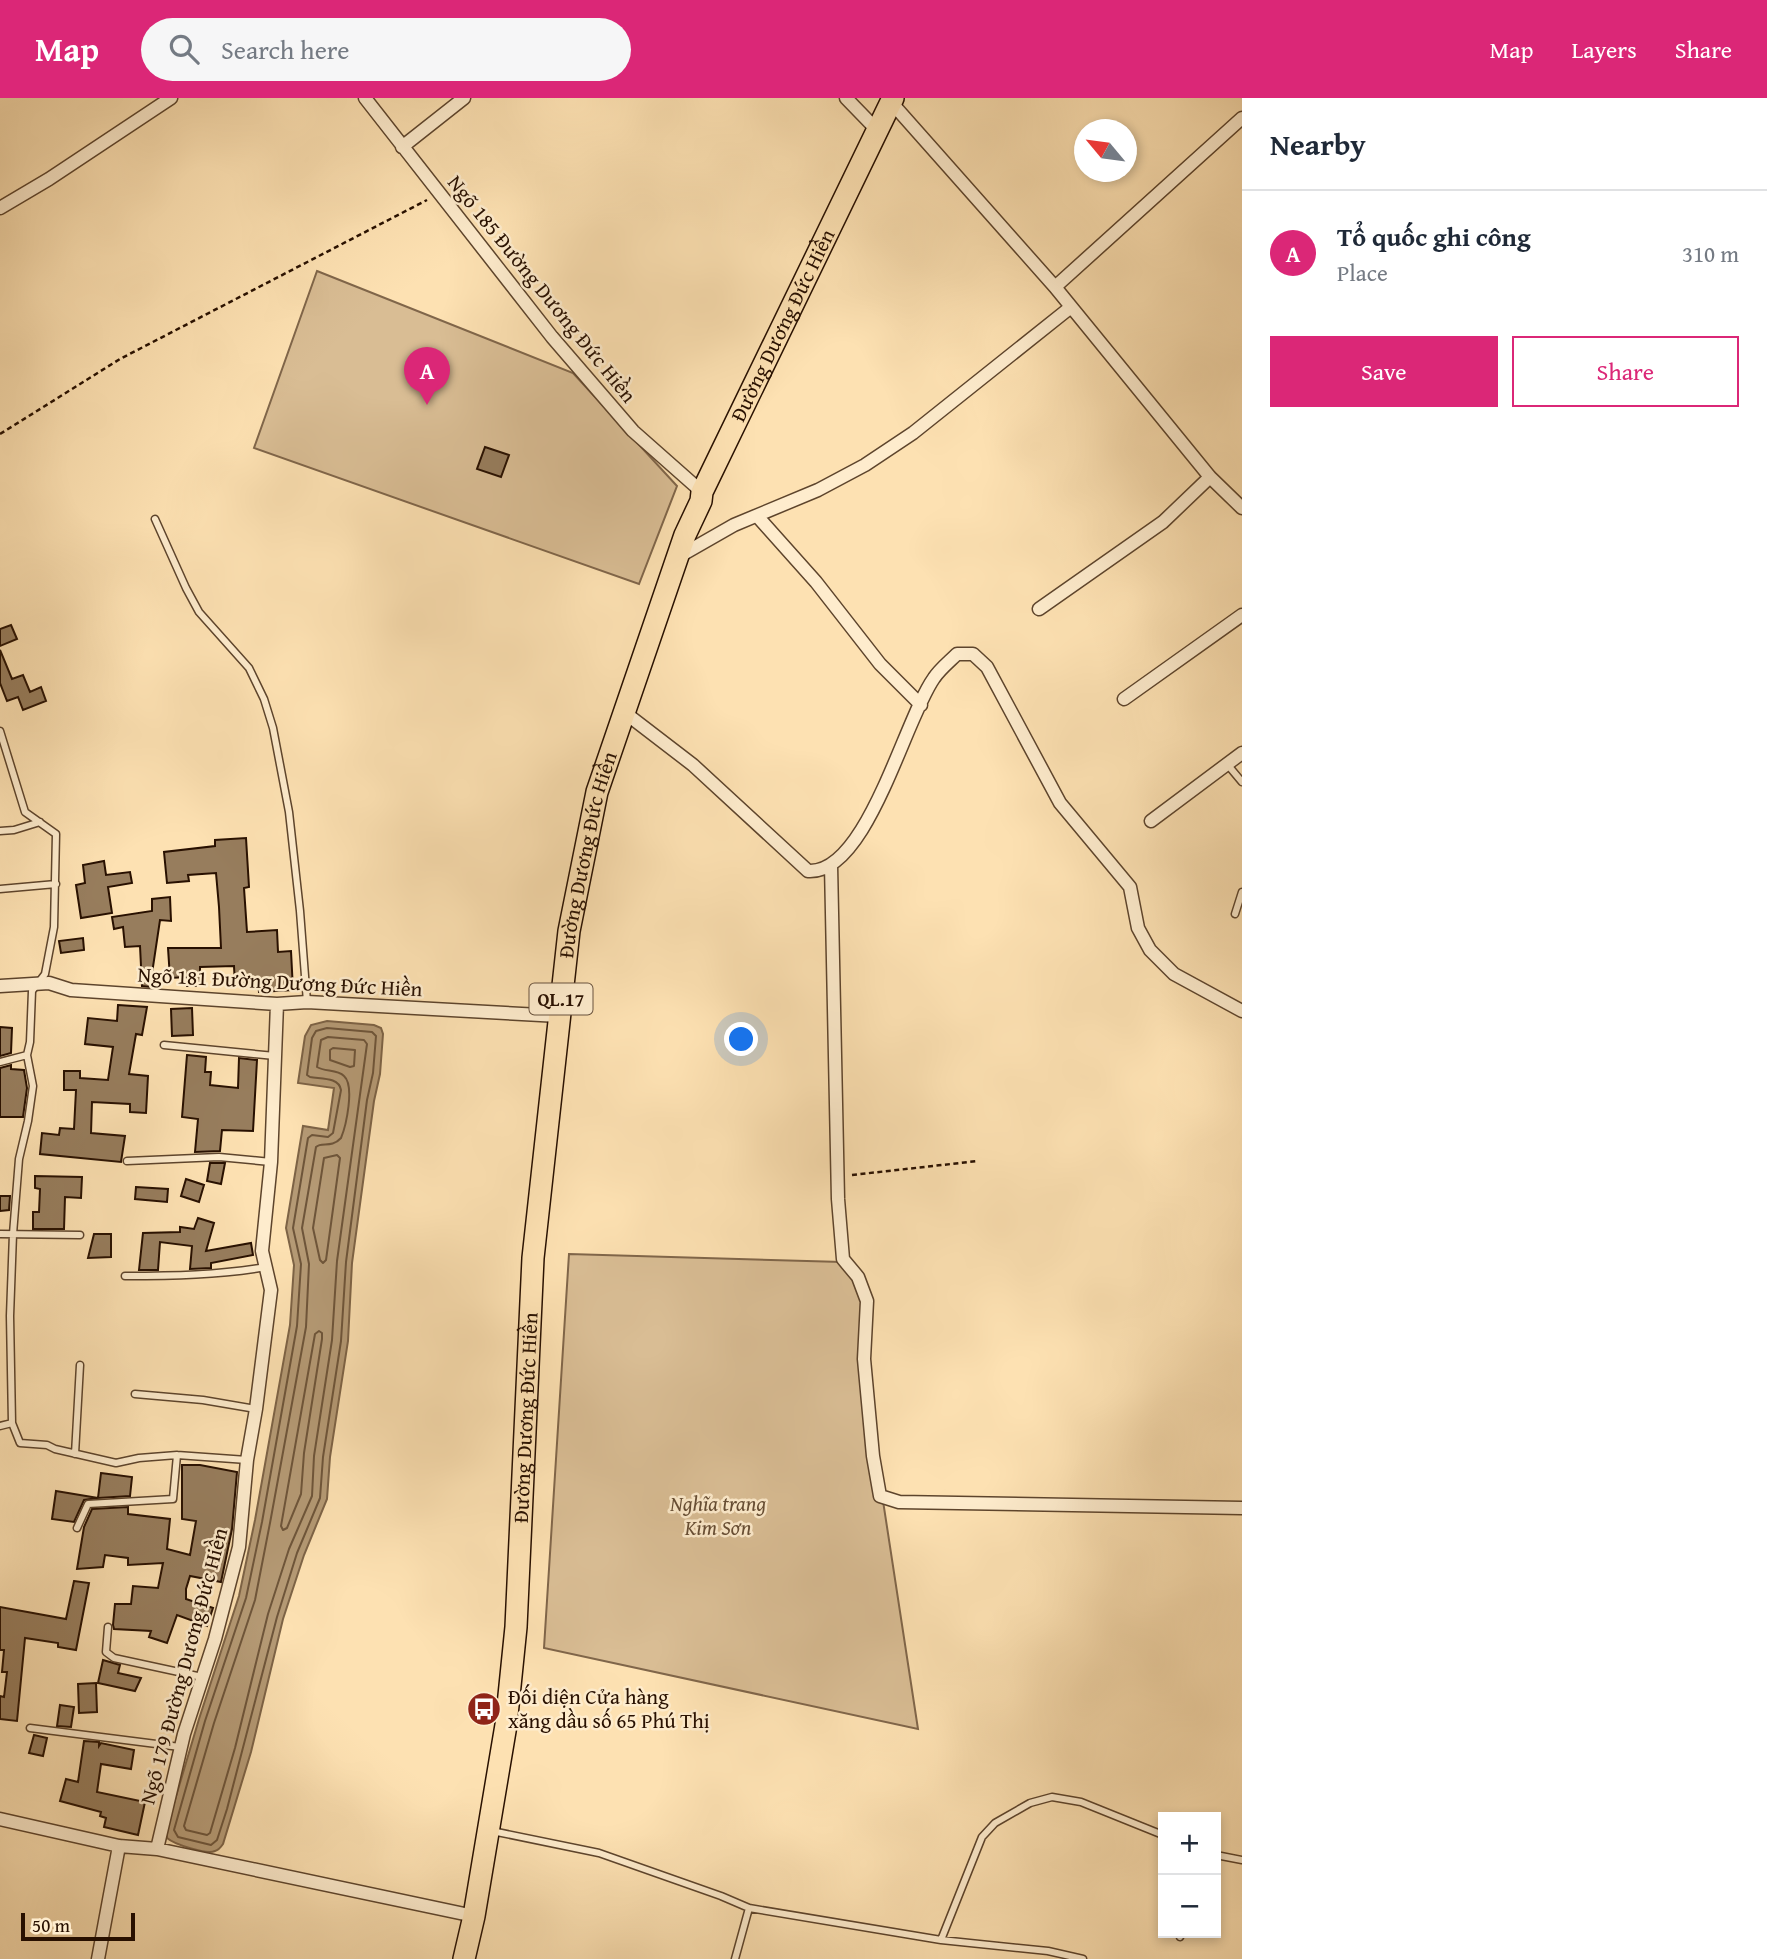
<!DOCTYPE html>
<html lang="en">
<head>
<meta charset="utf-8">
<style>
	body { margin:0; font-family:"Gentium Book Plus",serif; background:#f6f6f7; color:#1f2937 }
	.controls { position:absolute; right:21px; bottom:21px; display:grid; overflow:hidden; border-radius:0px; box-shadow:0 4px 10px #0003 }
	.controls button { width:63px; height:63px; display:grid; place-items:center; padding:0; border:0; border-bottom:2px solid #e0e1e3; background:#fff; color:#1f2937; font:35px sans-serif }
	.compass { position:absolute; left:1074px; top:21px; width:63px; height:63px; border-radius:50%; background:#fff; box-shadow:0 4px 10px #0003; rotate:299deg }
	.scale { position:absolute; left:21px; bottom:18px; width:114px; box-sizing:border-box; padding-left:7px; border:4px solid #281000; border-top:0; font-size:19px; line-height:24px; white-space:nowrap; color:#281000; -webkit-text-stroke:5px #feeccd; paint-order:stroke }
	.you { position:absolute; left:742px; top:942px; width:24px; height:24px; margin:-18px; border:5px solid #fff; border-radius:50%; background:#1a73e8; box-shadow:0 0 0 10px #1a73e833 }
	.badge { display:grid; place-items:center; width:46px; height:46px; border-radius:50%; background:#db2777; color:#fff; font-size:23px; font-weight:700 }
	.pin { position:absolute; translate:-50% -58px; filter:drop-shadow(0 2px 4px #0008) }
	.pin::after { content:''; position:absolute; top:37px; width:24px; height:21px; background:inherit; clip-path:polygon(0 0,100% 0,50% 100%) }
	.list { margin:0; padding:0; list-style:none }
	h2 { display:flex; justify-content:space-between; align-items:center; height:91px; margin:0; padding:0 28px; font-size:30px }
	h2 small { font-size:23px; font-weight:400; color:#747a83 }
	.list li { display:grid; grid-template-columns:46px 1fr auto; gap:21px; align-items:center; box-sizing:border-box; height:126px; padding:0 28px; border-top:2px solid #e0e1e3 }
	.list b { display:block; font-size:26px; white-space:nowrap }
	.list p { margin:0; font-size:23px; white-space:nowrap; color:#747a83 }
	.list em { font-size:23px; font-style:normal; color:#747a83 }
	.actions { display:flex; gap:14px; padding:21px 28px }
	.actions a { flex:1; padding:16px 0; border:2px solid #db2777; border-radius:0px; text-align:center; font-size:24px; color:#db2777 }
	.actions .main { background:#db2777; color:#fff }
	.icon { flex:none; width:38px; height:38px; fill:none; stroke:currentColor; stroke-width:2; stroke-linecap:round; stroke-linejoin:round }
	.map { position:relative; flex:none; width:1242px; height:1861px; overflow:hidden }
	header { display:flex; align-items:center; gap:42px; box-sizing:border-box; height:98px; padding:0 35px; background:#db2777; color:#fff }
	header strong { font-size:33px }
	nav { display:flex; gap:38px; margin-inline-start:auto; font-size:24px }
	.search { width:490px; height:63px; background:#f6f6f7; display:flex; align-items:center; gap:18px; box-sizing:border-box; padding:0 24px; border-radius:38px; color:#747a83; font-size:26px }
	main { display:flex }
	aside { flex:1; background:#fff }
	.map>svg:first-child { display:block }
	.green { fill:#d9bd94; stroke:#80664a; stroke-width:2 }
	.water { fill:#b59a75; stroke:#7d6346; stroke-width:2 }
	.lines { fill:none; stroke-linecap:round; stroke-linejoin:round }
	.shore { stroke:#6e553a; stroke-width:2 }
	.building { fill:#977d5d; stroke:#281000; stroke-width:2 }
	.service-casing { stroke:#5d442c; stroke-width:9 }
	.minor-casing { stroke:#5d442c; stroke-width:15 }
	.trunk-casing { stroke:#281000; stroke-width:24 }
	.path { stroke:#281000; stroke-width:2.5; stroke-dasharray:5 3.5; stroke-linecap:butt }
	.service { stroke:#feeccd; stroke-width:6 }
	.minor { stroke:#feeccd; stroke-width:12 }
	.trunk { stroke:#fde1b2; stroke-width:21 }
	.labels { text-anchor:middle; stroke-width:5; stroke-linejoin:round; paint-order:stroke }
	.shield { fill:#feeccd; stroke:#68523e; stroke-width:2 }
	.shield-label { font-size:19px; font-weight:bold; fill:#281000 }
	.street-label { font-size:21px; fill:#281000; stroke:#feeccd }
	.park-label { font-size:21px; font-style:italic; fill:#664d34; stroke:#feeccd }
	.poi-label { font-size:21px; fill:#281000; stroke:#feeccd; text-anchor:start }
</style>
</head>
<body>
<header>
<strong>Map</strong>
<div class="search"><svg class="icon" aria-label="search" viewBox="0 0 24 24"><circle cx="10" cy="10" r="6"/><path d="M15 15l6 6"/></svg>Search here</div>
<nav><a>Map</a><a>Layers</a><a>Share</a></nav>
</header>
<main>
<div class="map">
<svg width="1242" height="1861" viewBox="0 0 1242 1861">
	<rect width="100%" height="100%" fill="#fde1b2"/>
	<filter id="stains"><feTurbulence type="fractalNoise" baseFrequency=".00286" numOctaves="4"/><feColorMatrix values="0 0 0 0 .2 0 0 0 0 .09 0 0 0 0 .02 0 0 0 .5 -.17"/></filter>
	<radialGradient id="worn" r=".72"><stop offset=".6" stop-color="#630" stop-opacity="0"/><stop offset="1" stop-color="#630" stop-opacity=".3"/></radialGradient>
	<path class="green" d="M317,173L573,275L677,388L639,486L254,350Z
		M569,1156L842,1164L867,1203L862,1266L918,1631L544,1550Z"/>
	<path class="water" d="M327,923L374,927L381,930L383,936L380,976L374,1003L352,1165L348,1243L330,1359L327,1401L304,1457L283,1521L251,1654L223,1746C221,1749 219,1752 215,1753C206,1757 174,1746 167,1740L166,1732L199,1621L239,1498L255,1422L290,1227L294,1167L286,1130L303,1028L328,1032L334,990L298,985L305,938L311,927Z"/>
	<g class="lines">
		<path class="shore" d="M327,930L372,934L376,938L373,975L367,1002L346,1164L341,1243L323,1359L320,1400L297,1455L277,1519L227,1711L217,1742L211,1747L178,1739L174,1732L205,1623L246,1500L262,1424L297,1228L301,1166L293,1130L308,1040L312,1037L328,1039L333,1035L341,992C339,979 321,981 310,979L307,977L312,940L316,933Z
			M328,939L364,942L367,946L337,1163L332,1242L314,1358L312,1398L289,1451L268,1516L235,1650L210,1735L207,1737L186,1732L184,1728L214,1625L255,1502L270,1425L306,1229L309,1166L302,1130L316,1049C322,1043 331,1051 341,1040C346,1028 355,988 344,978C337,971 325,974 317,969L321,942Z
			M333,950L355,952L354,968L350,969L330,962V952Z
			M337,1057L340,1060L326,1162L323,1165L320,1162L313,1130L324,1060Z
			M319,1233L322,1235V1241L304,1355L301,1396L287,1430L283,1432L281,1428L315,1236Z"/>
	</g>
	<path class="building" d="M485,349L509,357L501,379L477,371Z
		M11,527L17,541L0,548V531Z
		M0,552L12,581L23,577L30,594L41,589L46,603L23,612L18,599L7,603L0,585Z
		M246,740L249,789L244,790L247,834L277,832L278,854L291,853L293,892L259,894L258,886L235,888L234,868L200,869V888H187V879L170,880L168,850H221L219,809L216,775L188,777L189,783L167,785L164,754L215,748V742Z
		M104,763L106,777L130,774L132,785L108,789L112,815L81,820L76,787L85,785L83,767Z
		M170,799L171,823L160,822L150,889L142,888L140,848L125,849L123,829L114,831L112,819L152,813V801Z
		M83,840L84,852L61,855L59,843Z
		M118,907L147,909L142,937L136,936L129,976L148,978L146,1015L130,1014V1006L92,1004L91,1035L125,1038L121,1064L40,1056L42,1035L59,1037L60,1030L74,1031L76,992H64V973H80V980L108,982L113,949L85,946L88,920L117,923Z
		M192,910L193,937L172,938L171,911Z
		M0,929L12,930L11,955L0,958Z
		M187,957L206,959L205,974H211L210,987L238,990L239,960L257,962L253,1033L222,1032L220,1053L195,1054L198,1021L182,1019Z
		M11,967V971L24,972L27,990L23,1019H0V970Z
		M210,1065H225L221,1086L207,1083Z
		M35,1078L82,1079L81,1100L65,1099L64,1131H33V1114H39L40,1091L35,1090Z
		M186,1081L204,1087L199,1104L181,1098Z
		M136,1089L168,1091L167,1104L135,1101Z
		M0,1098H10L9,1112L0,1113Z
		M198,1120L214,1125L206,1153L251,1145L253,1157L211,1165V1170L190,1171L192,1148L160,1144L158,1172H139L143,1135L180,1134V1129L194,1131Z
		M94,1136H111V1159L88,1160Z
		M182,1367H200L237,1374L232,1431L221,1484L190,1478L186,1491V1501L213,1510L207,1528L177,1517L167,1545L149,1539L151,1533L114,1531L113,1527L115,1506H131L133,1488L158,1490L163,1465L128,1467V1460L105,1457L103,1469L77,1471L84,1429L92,1411L128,1409V1416L170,1421L167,1451L190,1457L196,1423L182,1421Z
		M101,1375L132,1379L130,1398L98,1400Z
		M56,1393L98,1400L84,1402L74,1424L52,1421Z
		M74,1483L89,1485L76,1552L58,1549V1545L25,1540L17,1623L0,1621V1598L4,1599L7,1574H2L4,1552H0V1509L66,1521Z
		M103,1562L120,1567L118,1575L141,1580L135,1593L98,1585Z
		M96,1585L97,1614L79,1615L78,1586Z
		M60,1607L74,1609L71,1629L57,1628Z
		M34,1637L47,1640L43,1658L29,1655Z
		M84,1643L99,1644V1648L101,1645L134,1652L131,1671L101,1666L97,1694L145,1704L138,1737L104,1729L106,1720L100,1718L101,1714L60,1703L66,1681L78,1684Z"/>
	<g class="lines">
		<g class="service-casing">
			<path id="service" d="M155,421L186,490L199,514L249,570L264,601L273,630L289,714L300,813L307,904
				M0,633L25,714L56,736L54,829L45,876L32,893L30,944L27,957L33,988L28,1023L19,1061L13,1136L10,1218L12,1325
				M1227,666L1242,684
				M0,733L14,732L40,724
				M0,791L56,786
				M1235,816L1242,794
				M164,947L275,958
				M0,964L27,957
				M127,1063L219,1059L271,1064
				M0,1136L80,1137
				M125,1178C173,1178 219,1177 266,1169
				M135,1296L203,1302L256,1311
				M0,1328L12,1325L20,1345L47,1347L55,1351L116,1365L139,1360L177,1357L247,1362
				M75,1356L80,1267
				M77,1430L88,1406L173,1401L177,1357
				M108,1529L106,1554L114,1560L202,1579
				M30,1630L180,1649
				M492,1733L599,1755L721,1798L749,1810L941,1842L1048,1853L1083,1861
				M1216,1757L1242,1762
				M1180,1839L1182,1835
				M941,1842L982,1739L995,1725L1030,1705L1052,1699L1081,1704L1163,1737
				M735,1861L749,1810"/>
		</g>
		<g class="minor-casing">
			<path id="minor" d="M365,0L552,239L633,333L702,394
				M846,0L877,32
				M891,4L1055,189L1210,379L1242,410
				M402,49L464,0
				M0,110L49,81L171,0
				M1055,189L1242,20
				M758,419L816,484L880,566L921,607
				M678,459L734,427L818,392L865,367L913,335L1071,209
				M1039,511L1163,424L1210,379
				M1124,601L1242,517
				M624,614L693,667L808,773C867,777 904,622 934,580C940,571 949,564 957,556H973L987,569L1060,705L1130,789L1138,830L1150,852L1174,876L1242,913
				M1151,723L1242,655
				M831,767L838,1101L843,1161L858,1179L867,1203L864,1261L873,1358L880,1398L899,1404L1242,1410
				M0,888L49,885L71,892L277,906L307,904L559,918
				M277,906L271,1064L262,1153L271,1192L256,1311L247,1362L239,1449L215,1541L184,1636L157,1751L474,1818
				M0,1721L119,1748L157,1751
				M98,1861L119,1748"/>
		</g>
		<g class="trunk-casing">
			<g id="trunk">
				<path id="s1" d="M464,1861L474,1818L506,1627L516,1529L533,1160L569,833L597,694L685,437L701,403L702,394L893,0"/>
			</g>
		</g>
		<path class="path" d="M0,336L120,261L427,102
			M852,1077L978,1063"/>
		<use href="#service" class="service"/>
		<use href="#minor" class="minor"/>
		<use href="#trunk" class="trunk"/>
	</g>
	<defs>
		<g id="bus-disc" transform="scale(1.75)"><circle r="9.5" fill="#8f2418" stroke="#feeccd"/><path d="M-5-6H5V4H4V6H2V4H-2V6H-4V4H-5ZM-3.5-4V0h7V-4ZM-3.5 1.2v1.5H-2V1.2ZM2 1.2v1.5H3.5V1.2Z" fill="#fff"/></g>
	</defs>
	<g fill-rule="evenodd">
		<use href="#bus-disc" x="484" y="1611"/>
	</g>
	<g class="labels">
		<rect class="shield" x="529.5" y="885.5" width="63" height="31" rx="5"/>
		<g class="shield-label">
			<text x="561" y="908">QL.17</text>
		</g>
		<g class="street-label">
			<text transform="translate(542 191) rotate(51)" y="7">Ngõ 185 Đường Dương Đức Hiền</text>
			<text dy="7" stroke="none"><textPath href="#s1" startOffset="1680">Đường Dương Đức Hiền</textPath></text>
			<text dy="7" stroke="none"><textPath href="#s1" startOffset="1113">Đường Dương Đức Hiền</textPath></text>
			<text transform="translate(280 884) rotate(3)" y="7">Ngõ 181 Đường Dương Đức Hiền</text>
			<text dy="7" stroke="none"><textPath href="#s1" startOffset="546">Đường Dương Đức Hiền</textPath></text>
			<text transform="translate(184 1568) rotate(-75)" y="7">Ngõ 179 Đường Dương Đức Hiền</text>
		</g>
		<g class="park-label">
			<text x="718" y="1413">Nghĩa trang<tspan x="718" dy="24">Kim Sơn</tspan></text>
		</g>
		<g class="poi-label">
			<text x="508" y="1606">Đối diện Cửa hàng<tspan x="508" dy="24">xăng dầu số 65 Phú Thị</tspan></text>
		</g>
	</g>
	<rect width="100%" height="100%" filter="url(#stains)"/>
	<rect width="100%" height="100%" fill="url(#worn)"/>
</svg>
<div class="controls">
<button>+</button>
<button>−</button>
</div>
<svg class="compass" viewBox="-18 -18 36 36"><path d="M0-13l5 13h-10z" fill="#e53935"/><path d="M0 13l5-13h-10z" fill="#747a83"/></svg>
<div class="scale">50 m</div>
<div class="you"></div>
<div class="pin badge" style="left:427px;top:307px">A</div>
</div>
<aside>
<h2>Nearby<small></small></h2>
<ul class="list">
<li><span class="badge">A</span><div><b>Tổ quốc ghi công</b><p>Place</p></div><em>310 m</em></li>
</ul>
<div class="actions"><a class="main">Save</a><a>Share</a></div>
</aside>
</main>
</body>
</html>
